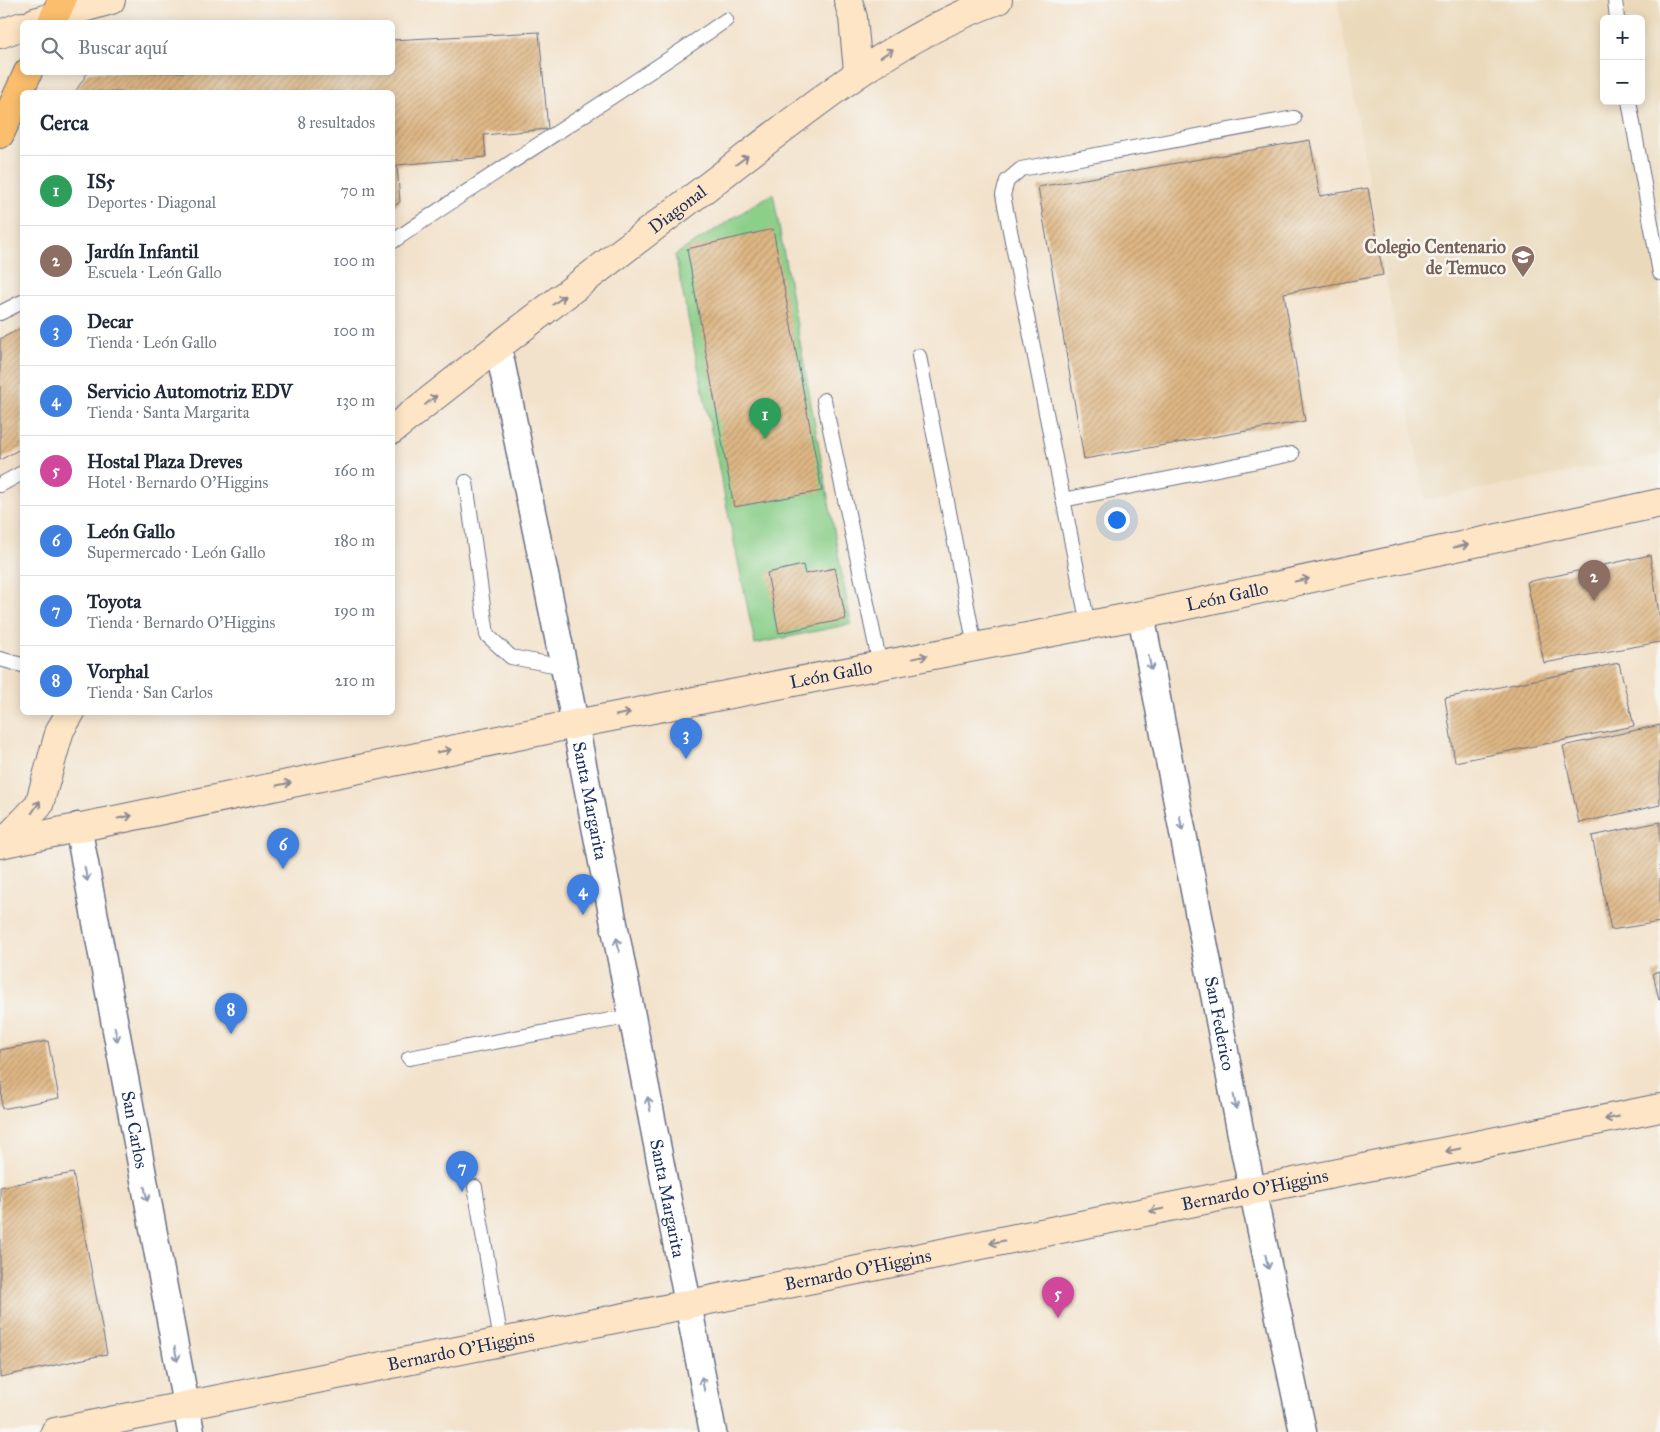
<!DOCTYPE html>
<html lang="es">
<head>
<meta charset="utf-8">
<style>
	body { margin:0; font-family:"IM FELL Great Primer",serif; background:#f2f2f3; color:#1f2937 }
	.controls { position:absolute; right:15px; top:15px; display:grid; overflow:hidden; border-radius:8px; box-shadow:0 2px 12px #0003 }
	.controls button { width:45px; height:45px; display:grid; place-items:center; padding:0; border:0; border-bottom:1px solid #e0e1e3; background:#fff; color:#1f2937; font:25px sans-serif }
	.you { position:absolute; left:1116px; top:519px; width:18px; height:18px; margin:-12px; border:4px solid #fff; border-radius:50%; background:#1a73e8; box-shadow:0 0 0 8px #1a73e833 }
	.badge { display:grid; place-items:center; width:32px; height:32px; border-radius:50%; background:#2563eb; color:#fff; font-size:16px; font-weight:700 }
	.pin { position:absolute; translate:-50% -41px; filter:drop-shadow(0 1px 2px #0008) }
	.pin::after { content:''; position:absolute; top:26px; width:18px; height:15px; background:inherit; clip-path:polygon(0 0,100% 0,50% 100%) }
	.list { margin:0; padding:0; list-style:none }
	h2 { display:flex; justify-content:space-between; align-items:center; height:65px; margin:0; padding:0 20px; font-size:21px }
	h2 small { font-size:16px; font-weight:400; color:#747a83 }
	.list li { display:grid; grid-template-columns:32px 1fr auto; gap:15px; align-items:center; box-sizing:border-box; height:70px; padding:0 20px; border-top:1px solid #e0e1e3 }
	.list b { display:block; font-size:19px; white-space:nowrap }
	.list p { margin:0; font-size:16px; white-space:nowrap; color:#747a83 }
	.list em { font-size:16px; font-style:normal; color:#747a83 }
	.icon { flex:none; width:28px; height:28px; fill:none; stroke:currentColor; stroke-width:2; stroke-linecap:round; stroke-linejoin:round }
	.map { position:relative; flex:none; width:1660px; height:1432px; overflow:hidden }
	.search { position:absolute; background:#fff; box-shadow:0 2px 12px #0003; left:20px; top:20px; width:375px; height:55px; display:flex; align-items:center; gap:12px; box-sizing:border-box; padding:0 18px; border-radius:8px; color:#747a83; font-size:19px }
	.panel { position:absolute; background:#fff; box-shadow:0 2px 12px #0003; left:20px; top:90px; width:375px; height:625px; border-radius:8px }
	.map>svg:first-child { display:block }
	.built { fill:#ead9ba; fill-rule:evenodd }
	.garden { fill:#8bcf89; stroke:#537f74 }
	.building { fill:url(#building-hatch) }
	.lines { fill:none; stroke-linecap:round; stroke-linejoin:round }
	.lane-casing { stroke:#676e84; stroke-width:16 }
	.street-casing { stroke:#676e84; stroke-width:29 }
	.secondary-casing { stroke:#676e84; stroke-width:30 }
	.primary-casing { stroke:#676e84; stroke-width:30 }
	.lane { stroke:#fff; stroke-width:14 }
	.street { stroke:#fff; stroke-width:26 }
	.secondary { stroke:#fde5c5; stroke-width:28 }
	.primary { stroke:#fabe6d; stroke-width:28 }
	.oneway { stroke:#8c8a92 }
	.oneway2 { stroke:#8d97ae }
	.labels { text-anchor:middle; stroke-width:5; stroke-linejoin:round; paint-order:stroke }
	.street-label { font-size:18px; fill:#1b2f5e; stroke:#f6f6f2 }
	.education-label { font-size:18px; font-weight:bold; fill:#785e54; stroke:#f6f6f2; text-anchor:end }
</style>
</head>
<body>
<div class="map">
<svg width="1660" height="1432" viewBox="0 0 1660 1432">
	<defs>
		<pattern id="building-hatch" width="6" height="6" patternUnits="userSpaceOnUse" patternTransform="scale(1.25)"><rect width="6" height="6" fill="#dfb784"/><path d="M-1 1l2-2M0 6l6-6M5 7l2-2" fill="none" stroke="#b4956f"/></pattern>
	</defs>
	<rect width="100%" height="100%" fill="#f6f6f2"/>
	<filter id="ink" filterUnits="userSpaceOnUse"><feTurbulence type="fractalNoise" baseFrequency=".02" numOctaves="2"/><feDisplacementMap in="SourceGraphic" scale="10" xChannelSelector="R" yChannelSelector="G"/><feConvolveMatrix kernelMatrix="1 2 1 2 8 2 1 2 1" color-interpolation-filters="sRGB"/></filter>
	<filter id="wash" filterUnits="userSpaceOnUse"><feTurbulence type="fractalNoise" baseFrequency=".0096" numOctaves="4" result="noise"/><feDisplacementMap in="SourceGraphic" scale="20" xChannelSelector="R" yChannelSelector="G"/><feGaussianBlur stdDeviation="1.12" result="paint"/><feColorMatrix in="noise" values="0 0 0 0 0 0 0 0 0 0 0 0 0 0 0 0 0 1.4 0 .05"/><feComposite in="paint" operator="in"/></filter>
	<g filter="url(#wash)">
		<rect width="100%" height="100%" fill="#f3e2cb"/>
		<path class="built" d="M1337,0H1660V455L1425,500ZM1604,19H1641V101H1604Z"/>
		<path class="garden" d="M773,193L851,624L755,644L675,255Z"/>
		<g id="blocks">
			<path class="building" d="M539,32L548,129L484,135L486,157L397,165L400,202L392,207V92H75L88,72H392V40Z
				M1310,140L1320,196L1368,188L1383,275L1284,293L1305,421L1084,459L1038,187Z
				M773,229L822,491L734,507L687,249Z
				M22,328V448L0,460V339Z
				M1650,555L1660,620V642L1544,663L1527,582Z
				M803,565L805,574L835,568L846,619L779,633L767,573Z
				M1619,663L1634,726L1455,762L1445,698Z
				M1660,725V805L1579,823L1563,746Z
				M1660,822V922L1611,930L1592,836Z
				M1660,971V1000H1659L1653,973Z
				M48,1041L59,1098L2,1109L0,1050Z
				M73,1173L107,1354L0,1377V1187Z"/>
		</g>
	</g>
	<g filter="url(#ink)">
		<use href="#blocks" fill-opacity="0" stroke="#676e84" stroke-width="1"/>
		<g class="lines">
			<g class="lane-casing">
				<path id="lane" d="M1615,0L1617,19
					M1629,101L1660,273
					M392,242C502,166 617,96 726,20
					M0,313L22,302
					M919,356L975,647
					M824,400L880,665
					M466,482L487,635L511,657L564,667
					M0,485L22,473
					M1063,500L1292,454
					M1088,625L1003,195L1007,181L1021,169L1294,118
					M0,659L22,665
					M409,1058L632,1016
					M475,1187L501,1341"/>
			</g>
			<g class="street-casing">
				<g id="street">
					<path id="s1" d="M498,346L564,667L713,1432"/>
					<path id="s2" d="M1141,615L1244,1150L1303,1432"/>
					<path id="s3" d="M78,826L191,1432"/>
				</g>
			</g>
			<g class="secondary-casing">
				<g id="secondary">
					<path d="M848,0L853,18L858,71"/>
					<path d="M35,22L111,0"/>
					<path d="M0,34L22,26"/>
					<path id="s4" d="M392,430C496,347 601,267 707,187C800,116 886,41 998,0"/>
					<path d="M3,843L39,805L60,730L71,712"/>
					<path id="s5" d="M0,844L575,724L1141,615L1660,503"/>
					<path id="s6" d="M55,1432L1660,1108"/>
				</g>
			</g>
			<g class="primary-casing">
				<path id="primary" d="M52,22L62,0
					M0,134L28,72"/>
			</g>
			<use href="#lane" class="lane"/>
			<use href="#street" class="street"/>
			<use href="#secondary" class="secondary"/>
			<use href="#primary" class="primary"/>
		</g>
		<defs><path id="oneway-shaft" d="M-6 0H5M1.5-3L5.5 0L1.5 3" fill="none" stroke-width="1.6" stroke-linecap="round" stroke-linejoin="round" transform="scale(1.25)"/></defs>
		<g class="oneway">
			<use href="#oneway-shaft" transform="translate(887 53) rotate(-33)"/>
			<use href="#oneway-shaft" transform="translate(742 160) rotate(-37)"/>
			<use href="#oneway-shaft" transform="translate(559 300) rotate(-37)"/>
			<use href="#oneway-shaft" transform="translate(431 400) rotate(-39)"/>
			<use href="#oneway-shaft" transform="translate(1461 546) rotate(-12)"/>
			<use href="#oneway-shaft" transform="translate(1302 580) rotate(-12)"/>
			<use href="#oneway-shaft" transform="translate(920 657) rotate(-11)"/>
			<use href="#oneway-shaft" transform="translate(623 714) rotate(-11)"/>
			<use href="#oneway-shaft" transform="translate(444 751) rotate(-12)"/>
			<use href="#oneway-shaft" transform="translate(284 784) rotate(-12)"/>
			<use href="#oneway-shaft" transform="translate(36 807) rotate(-56)"/>
			<use href="#oneway-shaft" transform="translate(125 817) rotate(-12)"/>
			<use href="#oneway-shaft" transform="translate(1612 1118) rotate(168)"/>
			<use href="#oneway-shaft" transform="translate(1453 1150) rotate(168)"/>
			<use href="#oneway-shaft" transform="translate(1157 1210) rotate(169)"/>
			<use href="#oneway-shaft" transform="translate(997 1242) rotate(169)"/>
		</g>
		<g class="oneway2">
			<use href="#oneway-shaft" transform="translate(1150 663) rotate(79)"/>
			<use href="#oneway-shaft" transform="translate(1181 823) rotate(79)"/>
			<use href="#oneway-shaft" transform="translate(86 874) rotate(79)"/>
			<use href="#oneway-shaft" transform="translate(618 945) rotate(-101)"/>
			<use href="#oneway-shaft" transform="translate(116 1034) rotate(79)"/>
			<use href="#oneway-shaft" transform="translate(1235 1102) rotate(79)"/>
			<use href="#oneway-shaft" transform="translate(649 1104) rotate(-101)"/>
			<use href="#oneway-shaft" transform="translate(146 1194) rotate(79)"/>
			<use href="#oneway-shaft" transform="translate(1267 1262) rotate(78)"/>
			<use href="#oneway-shaft" transform="translate(176 1354) rotate(79)"/>
			<use href="#oneway-shaft" transform="translate(703 1384) rotate(-101)"/>
		</g>
	</g>
	<defs>
		<g id="school-pin" transform="scale(1.25)"><path d="M0 17L-7.5 6A9.5 9.5 0 1 1 7.5 6Z" fill="#8d6e63" stroke="#f6f6f2"/><path d="M0-5L7-2L0 1L-7-2ZM-4 1L0 2.5L4 1V4Q0 6-4 4Z" fill="#fff"/></g>
	</defs>
	<g fill-rule="evenodd">
		<use href="#school-pin" x="1523" y="257"/>
	</g>
	<g class="labels">
		<g class="street-label">
			<text dy="6" stroke="none"><textPath href="#s4" startOffset="361">Diagonal</textPath></text>
			<text dy="6" stroke="none"><textPath href="#s5" startOffset="1252">León Gallo</textPath></text>
			<text dy="6" stroke="none"><textPath href="#s5" startOffset="848">León Gallo</textPath></text>
			<text dy="6" stroke="none"><textPath href="#s1" startOffset="464">Santa Margarita</textPath></text>
			<text dy="6" stroke="none"><textPath href="#s2" startOffset="416">San Federico</textPath></text>
			<text dy="6" stroke="none"><textPath href="#s3" startOffset="309">San Carlos</textPath></text>
			<text dy="6" stroke="none"><textPath href="#s6" startOffset="1224">Bernardo O'Higgins</textPath></text>
			<text dy="6" stroke="none"><textPath href="#s1" startOffset="869">Santa Margarita</textPath></text>
			<text dy="6" stroke="none"><textPath href="#s6" startOffset="819">Bernardo O'Higgins</textPath></text>
			<text dy="6" stroke="none"><textPath href="#s6" startOffset="414">Bernardo O'Higgins</textPath></text>
		</g>
		<g class="education-label">
			<text x="1506" y="253">Colegio Centenario<tspan x="1506" dy="21">de Temuco</tspan></text>
		</g>
	</g>
</svg>
<div class="controls">
<button>+</button>
<button>−</button>
</div>
<div class="you"></div>
<div class="pin badge" style="left:765px;top:439px;background:#2e9e5b">1</div>
<div class="pin badge" style="left:1594px;top:601px;background:#8d6e63">2</div>
<div class="pin badge" style="left:686px;top:759px;background:#3f7fe0">3</div>
<div class="pin badge" style="left:583px;top:915px;background:#3f7fe0">4</div>
<div class="pin badge" style="left:1058px;top:1318px;background:#d1479c">5</div>
<div class="pin badge" style="left:283px;top:869px;background:#3f7fe0">6</div>
<div class="pin badge" style="left:462px;top:1192px;background:#3f7fe0">7</div>
<div class="pin badge" style="left:231px;top:1034px;background:#3f7fe0">8</div>
<div class="search"><svg class="icon" aria-label="search" viewBox="0 0 24 24"><circle cx="10" cy="10" r="6"/><path d="M15 15l6 6"/></svg>Buscar aquí</div>
<section class="panel">
<h2>Cerca<small>8 resultados</small></h2>
<ul class="list">
<li><span class="badge" style="background:#2e9e5b">1</span><div><b>IS5</b><p>Deportes · Diagonal</p></div><em>70 m</em></li>
<li><span class="badge" style="background:#8d6e63">2</span><div><b>Jardín Infantil</b><p>Escuela · León Gallo</p></div><em>100 m</em></li>
<li><span class="badge" style="background:#3f7fe0">3</span><div><b>Decar</b><p>Tienda · León Gallo</p></div><em>100 m</em></li>
<li><span class="badge" style="background:#3f7fe0">4</span><div><b>Servicio Automotriz EDV</b><p>Tienda · Santa Margarita</p></div><em>130 m</em></li>
<li><span class="badge" style="background:#d1479c">5</span><div><b>Hostal Plaza Dreves</b><p>Hotel · Bernardo O'Higgins</p></div><em>160 m</em></li>
<li><span class="badge" style="background:#3f7fe0">6</span><div><b>León Gallo</b><p>Supermercado · León Gallo</p></div><em>180 m</em></li>
<li><span class="badge" style="background:#3f7fe0">7</span><div><b>Toyota</b><p>Tienda · Bernardo O'Higgins</p></div><em>190 m</em></li>
<li><span class="badge" style="background:#3f7fe0">8</span><div><b>Vorphal</b><p>Tienda · San Carlos</p></div><em>210 m</em></li>
</ul>
</section>
</div>
</body>
</html>
